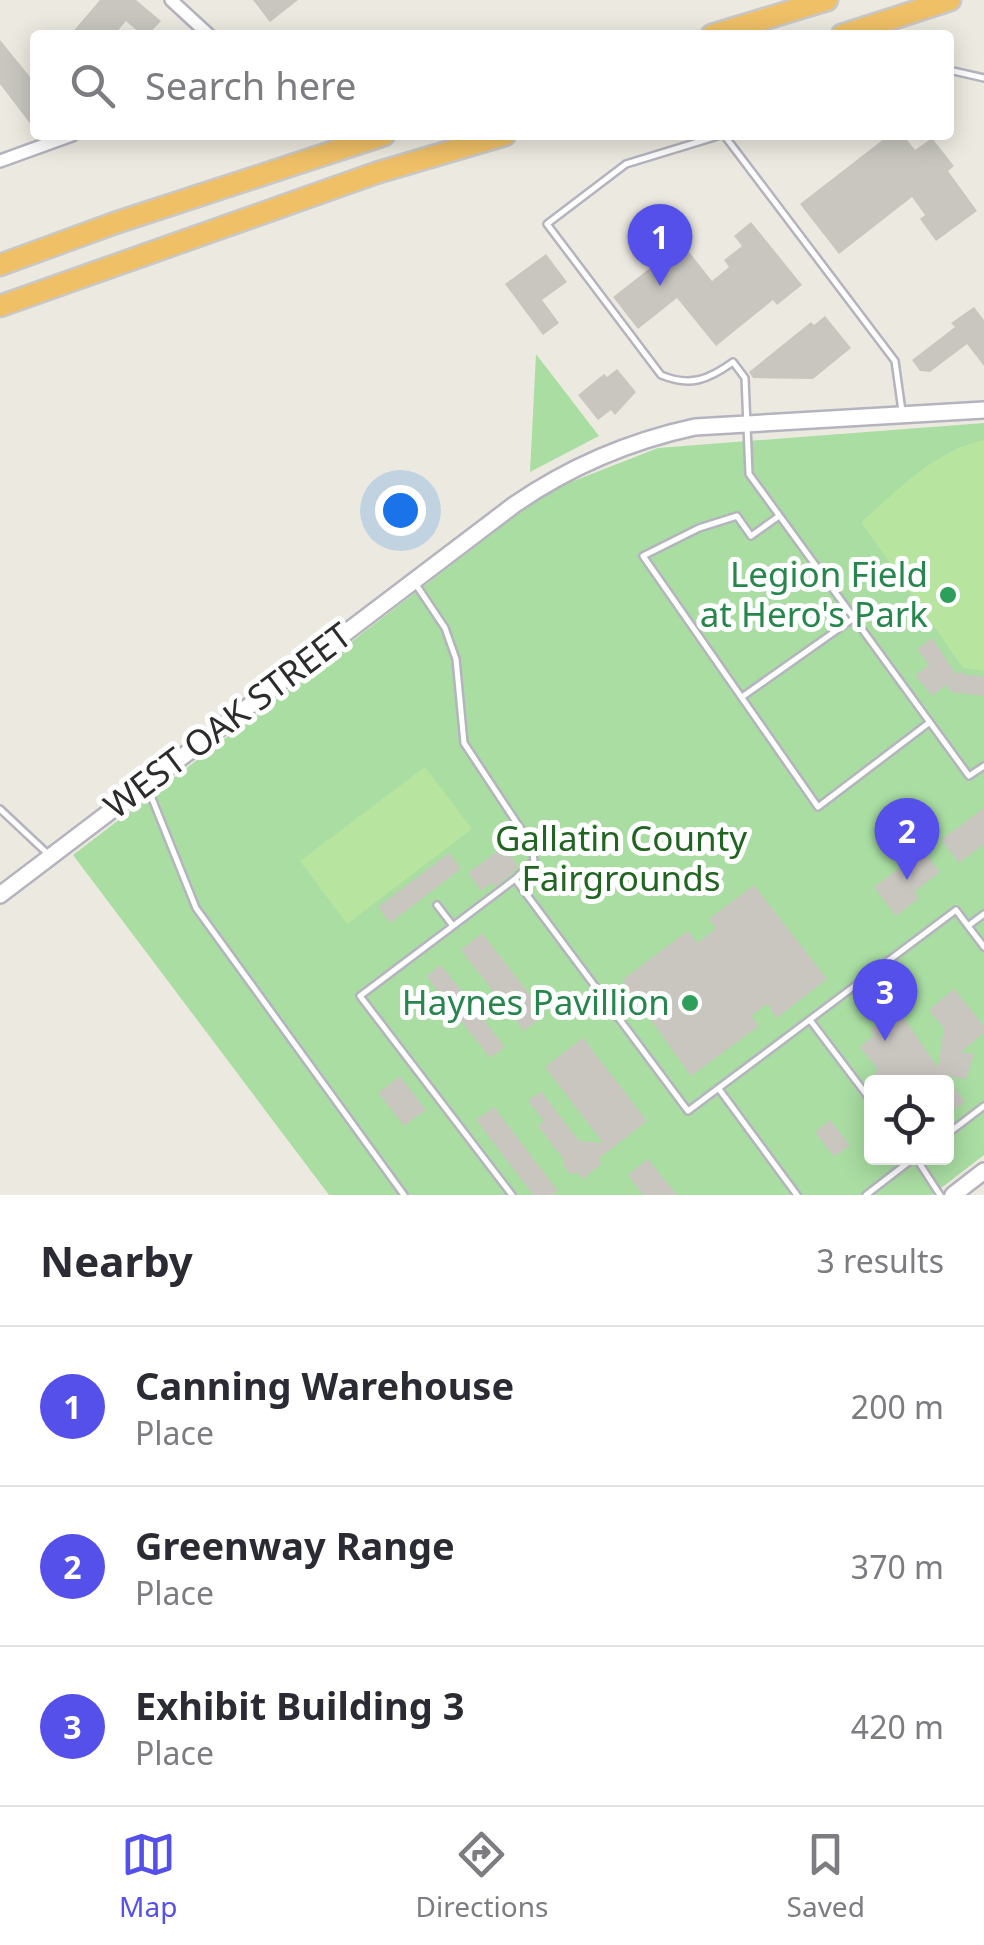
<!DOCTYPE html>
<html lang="en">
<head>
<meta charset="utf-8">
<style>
	body { margin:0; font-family:"Noto Sans",sans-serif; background:#f7f7f7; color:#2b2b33 }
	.controls { position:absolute; right:30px; bottom:30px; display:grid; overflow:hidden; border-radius:10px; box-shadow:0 5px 25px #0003 }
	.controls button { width:90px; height:90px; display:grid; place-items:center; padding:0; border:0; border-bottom:2px solid #e1e1e2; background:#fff; color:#2b2b33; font:50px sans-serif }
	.you { position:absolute; left:400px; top:510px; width:35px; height:35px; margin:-25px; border:8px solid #fff; border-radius:50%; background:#1a73e8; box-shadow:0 0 0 15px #1a73e833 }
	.badge { display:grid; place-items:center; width:65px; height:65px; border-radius:50%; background:#5550ea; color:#fff; font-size:32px; font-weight:700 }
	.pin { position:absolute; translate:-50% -82px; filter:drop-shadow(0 2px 5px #0008) }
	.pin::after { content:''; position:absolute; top:52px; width:35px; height:30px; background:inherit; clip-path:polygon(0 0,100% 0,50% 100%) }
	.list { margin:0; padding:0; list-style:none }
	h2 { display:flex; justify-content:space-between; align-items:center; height:130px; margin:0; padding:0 40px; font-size:42px }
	h2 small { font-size:32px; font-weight:400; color:#7c7c81 }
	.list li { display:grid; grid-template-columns:65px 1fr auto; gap:30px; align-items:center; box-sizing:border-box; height:160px; padding:0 40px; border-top:2px solid #e1e1e2 }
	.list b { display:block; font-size:38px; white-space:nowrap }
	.list p { margin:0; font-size:32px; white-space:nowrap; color:#7c7c81 }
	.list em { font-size:32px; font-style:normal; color:#7c7c81 }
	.icon { flex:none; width:55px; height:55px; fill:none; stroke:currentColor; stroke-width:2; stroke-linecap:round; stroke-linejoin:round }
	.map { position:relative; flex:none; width:984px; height:1195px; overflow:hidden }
	.search { position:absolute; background:#fff; box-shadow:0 5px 25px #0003; left:30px; right:30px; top:30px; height:110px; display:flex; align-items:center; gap:25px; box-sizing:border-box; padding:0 35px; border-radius:10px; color:#7c7c81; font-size:38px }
	.sheet { height:610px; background:#fff }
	nav { display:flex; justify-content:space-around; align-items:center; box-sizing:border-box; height:140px; border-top:2px solid #e1e1e2; background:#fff; font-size:28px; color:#7c7c81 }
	nav a { display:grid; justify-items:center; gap:5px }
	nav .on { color:#5550ea }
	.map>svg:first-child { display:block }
	.green { fill:#a9dda2; fill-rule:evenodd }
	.pitch { fill:#b7e49f }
	.building { fill:#c8c6bf }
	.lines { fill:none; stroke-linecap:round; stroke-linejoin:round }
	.lane-casing { stroke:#b4b3be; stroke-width:10 }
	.street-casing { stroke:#b4b3be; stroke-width:16 }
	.secondary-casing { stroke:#b4b3be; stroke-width:20 }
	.highway-casing { stroke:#c8c8c8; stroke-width:25 }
	.lane { stroke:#fff; stroke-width:5 }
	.street { stroke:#fff; stroke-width:11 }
	.secondary { stroke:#fff; stroke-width:15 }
	.highway { stroke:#f0c067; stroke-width:20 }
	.leisure-dot { fill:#2e9e5b; stroke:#fff; stroke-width:4 }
	.labels { text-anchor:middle; stroke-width:10; stroke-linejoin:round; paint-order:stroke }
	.leisure-label { font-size:35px; fill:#27864d; stroke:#fff; text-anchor:end }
	.street-label { font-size:35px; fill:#2c2c2c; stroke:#fff }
	.park-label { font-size:35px; fill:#226422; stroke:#fff }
</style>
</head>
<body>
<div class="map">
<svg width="984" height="1195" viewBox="0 0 984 1195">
	<rect width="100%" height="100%" fill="#eceae0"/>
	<path class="green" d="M536,354L599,436L530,472Z
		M984,423V1155L932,1195H329L73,855L548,491L658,448ZM872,1082H946V1158H872Z"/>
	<path class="pitch" d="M984,440V671L963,668L861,522C899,490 933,451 984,440Z
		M425,767L472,829L347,924L300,861Z"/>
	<path class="building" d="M100,0H136L161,21L148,35H142L126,21L114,35H70Z
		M253,0H298L270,22Z
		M0,40L35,83V130L0,84Z
		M889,135H903L915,150L932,138L954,166L948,171L977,211L936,241L920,219L925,215L912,197L839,254L800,204Z
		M751,222L802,285L777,305L773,300L716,346L677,298L638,329L613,297L682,243L712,281L729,267L724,260L742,246L734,236Z
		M546,254L567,282L542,300L559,323L543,335L505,284Z
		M974,307L984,320V366L967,344L930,372L920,371L912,360L955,327L951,323Z
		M825,316L851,348L813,379L753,378L749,372L811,322L814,325Z
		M617,369L636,392L615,415L611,410L598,420L578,395L604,374L607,377Z
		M932,638L956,674L960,671L963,674L984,677V696L951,692L946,685L932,696L915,675L929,665L917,649Z
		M984,808V844L959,863L941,840Z
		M499,850L503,856L508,852L517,865L516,870L495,887L492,883L481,891L468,873Z
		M923,850L940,872L914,892L919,898L896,916L874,887Z
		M449,853L461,869L390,923L378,907Z
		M754,885L827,979L777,1018L767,1004L751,1016L759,1026L691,1076L622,980L688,931L697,943L716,928L709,919Z
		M482,933L545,1014L524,1031L461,950Z
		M441,965L505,1047L490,1058L426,976Z
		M954,989L984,1026V1033L961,1052L974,1054L966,1079L946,1076L965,1102L946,1116V1082H881L874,1073L878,1070L860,1047L874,1035L870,1030L886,1017L891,1023L902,1015L938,1068L944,1028L929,1010Z
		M583,1038L647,1121L598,1159L602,1163L583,1179L578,1173L570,1174L564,1166V1160L538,1126L544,1121L528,1101L541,1091L579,1141L603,1143L545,1067Z
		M400,1076L426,1110L404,1126L378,1093Z
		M494,1107L558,1191L552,1195H533L476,1120Z
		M830,1120L850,1145L834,1157L815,1132Z
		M648,1159L677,1195H643L628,1175Z"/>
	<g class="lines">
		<g class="lane-casing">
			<path id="lane" d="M949,70L984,78
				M721,135L626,164L547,224L661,375C690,387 708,380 733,362L745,378L749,474L969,776L984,766
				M724,135L895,361L902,411
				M779,516L751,536L737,516L699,528L643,556L818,807L930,722
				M415,583L445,628L456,659L464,743L532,846L534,861L515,879
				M742,697L854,618
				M147,786L196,908L404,1195
				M0,809L49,855
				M437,905L453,926L515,879L688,1111L956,910L968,926
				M984,914L968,926L984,947
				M453,926L360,996L512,1195
				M810,1020L872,1102
				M719,1089L797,1195
				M946,1135L984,1106
				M916,1158L940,1195
				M866,1195L914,1158"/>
		</g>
		<g class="street-casing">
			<path id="street" d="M171,0L209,35
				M0,161L72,135"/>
		</g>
		<g class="secondary-casing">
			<path id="secondary" d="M0,895L514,505C569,467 630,441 695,427L984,410
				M953,1195L984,1171"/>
		</g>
		<g class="highway-casing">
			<path id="highway" d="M712,35L827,0
				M842,35L950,0
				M0,265L115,223L384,135
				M0,306L376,173L505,135"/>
		</g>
		<use href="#lane" class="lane"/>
		<use href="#street" class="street"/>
		<use href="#secondary" class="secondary"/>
		<use href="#highway" class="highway"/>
	</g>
	<g class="leisure-dot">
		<circle cx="948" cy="595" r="10"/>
		<circle cx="690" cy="1003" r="10"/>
	</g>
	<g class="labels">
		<g class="leisure-label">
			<text x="928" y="587">Legion Field<tspan x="928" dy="40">at Hero's Park</tspan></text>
			<text x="670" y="1015">Haynes Pavillion</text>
		</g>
		<g class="street-label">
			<text transform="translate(228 721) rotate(-37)" y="12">WEST OAK STREET</text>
		</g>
		<g class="park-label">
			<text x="621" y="851">Gallatin County<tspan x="621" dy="40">Fairgrounds</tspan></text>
		</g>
	</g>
</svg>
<div class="controls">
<button><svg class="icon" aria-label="locate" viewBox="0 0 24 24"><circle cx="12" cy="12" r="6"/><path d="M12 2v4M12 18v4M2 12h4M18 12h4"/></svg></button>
</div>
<div class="you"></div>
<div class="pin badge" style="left:660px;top:286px">1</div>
<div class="pin badge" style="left:907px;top:880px">2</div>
<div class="pin badge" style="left:885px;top:1041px">3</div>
<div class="search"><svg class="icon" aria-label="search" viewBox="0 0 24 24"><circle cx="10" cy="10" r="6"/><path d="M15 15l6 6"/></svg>Search here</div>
</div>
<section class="sheet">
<h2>Nearby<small>3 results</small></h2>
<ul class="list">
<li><span class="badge">1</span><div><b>Canning Warehouse</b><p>Place</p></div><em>200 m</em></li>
<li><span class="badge">2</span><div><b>Greenway Range</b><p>Place</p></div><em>370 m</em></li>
<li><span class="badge">3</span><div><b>Exhibit Building 3</b><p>Place</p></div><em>420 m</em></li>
</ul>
</section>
<nav>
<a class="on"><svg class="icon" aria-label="map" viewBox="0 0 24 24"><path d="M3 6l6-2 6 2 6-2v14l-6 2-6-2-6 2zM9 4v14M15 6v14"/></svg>Map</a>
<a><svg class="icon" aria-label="directions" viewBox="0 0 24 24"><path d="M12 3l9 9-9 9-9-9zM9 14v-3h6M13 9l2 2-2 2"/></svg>Directions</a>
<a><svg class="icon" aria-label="saved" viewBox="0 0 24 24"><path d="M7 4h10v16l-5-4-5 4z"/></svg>Saved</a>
</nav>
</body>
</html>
